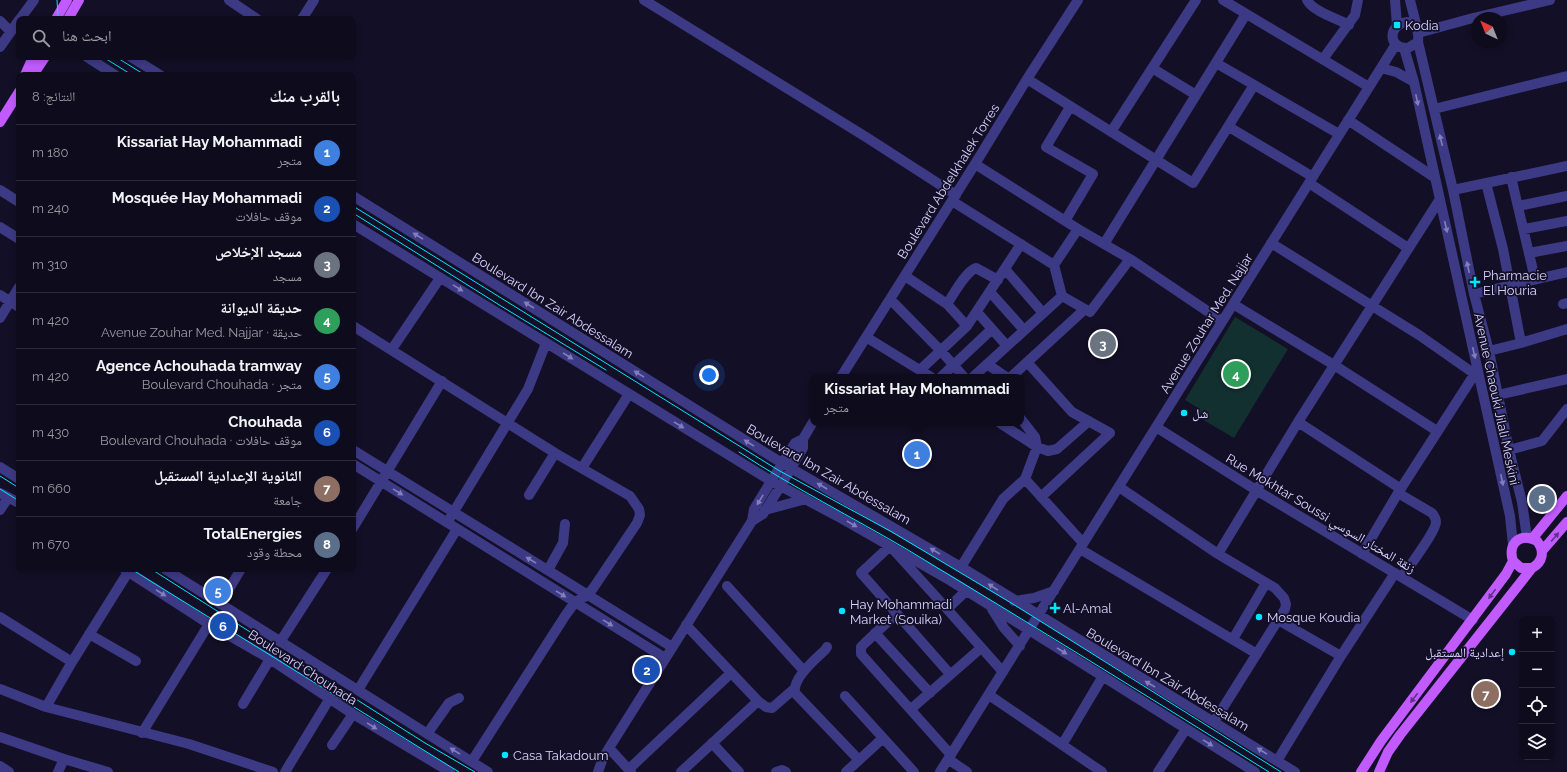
<!DOCTYPE html>
<html lang="ar">
<head>
<meta charset="utf-8">
<style>
	body { margin:0; font-family:Raleway,"Noto Naskh Arabic",sans-serif; background:#171425; color:#f1f3f6; direction:rtl }
	.controls { position:absolute; right:12px; bottom:12px; display:grid; overflow:hidden; border-radius:8px; box-shadow:0 2px 6px #0003 }
	.controls button { width:36px; height:36px; display:grid; place-items:center; padding:0; border:0; border-bottom:1px solid #2e2b3b; background:#0e0b1c; color:#f1f3f6; font:20px sans-serif }
	.compass { position:absolute; left:1471px; top:12px; width:36px; height:36px; border-radius:50%; background:#0e0b1c; box-shadow:0 2px 6px #0003; rotate:317deg }
	.you { position:absolute; left:709px; top:375px; width:14px; height:14px; margin:-10px; border:3px solid #fff; border-radius:50%; background:#1a73e8; box-shadow:0 0 0 6px #1a73e833 }
	.badge { display:grid; place-items:center; width:26px; height:26px; border-radius:50%; background:#00e5ff; color:#fff; font-size:13px; font-weight:700 }
	.pin { position:absolute; translate:-50% -50%; border:2px solid #fff; box-shadow:0 1px 4px #0006 }
	.popup { position:absolute; left:810px; top:374px; width:214px; height:52px; box-sizing:border-box; display:grid; place-content:center; border-radius:8px; background:#0e0b1c; filter:drop-shadow(0 1px 3px #0005); font-size:13px; white-space:nowrap; color:#9b9ba3 }
	.popup b { font-size:15px; color:#f1f3f6 }
	.popup::after { content:''; position:absolute; left:50%; top:100%; margin-left:-8px; border:8px solid transparent; border-top-color:#0e0b1c }
	.list { margin:0; padding:0; list-style:none }
	h2 { display:flex; justify-content:space-between; align-items:center; height:52px; margin:0; padding:0 16px; font-size:17px }
	h2 small { font-size:13px; font-weight:400; color:#9b9ba3 }
	.list li { display:grid; grid-template-columns:26px 1fr auto; gap:12px; align-items:center; box-sizing:border-box; height:56px; padding:0 16px; border-top:1px solid #2e2b3b }
	.list b { display:block; font-size:15px; white-space:nowrap }
	.list p { margin:0; font-size:13px; white-space:nowrap; color:#9b9ba3 }
	.list em { font-size:13px; font-style:normal; color:#9b9ba3 }
	.icon { flex:none; width:22px; height:22px; fill:none; stroke:currentColor; stroke-width:2; stroke-linecap:round; stroke-linejoin:round }
	.map { position:relative; flex:none; width:1567px; height:772px; overflow:hidden; direction:ltr }
	.search { position:absolute; background:#0e0b1c; box-shadow:0 2px 6px #0003; left:16px; top:16px; width:340px; height:44px; display:flex; align-items:center; gap:10px; box-sizing:border-box; padding:0 14px; border-radius:8px; color:#9b9ba3; font-size:15px }
	.panel { position:absolute; background:#0e0b1c; box-shadow:0 2px 6px #0003; left:16px; top:72px; width:340px; height:500px; border-radius:8px; direction:rtl }
	.map>svg:first-child { display:block }
	.green { fill:#12302f }
	.lines { fill:none; stroke-linecap:round; stroke-linejoin:round }
	.minor { stroke:#3d3a85; stroke-width:10 }
	.major { stroke:#c25bff; stroke-width:10 }
	.tram { stroke:#00e5ff; stroke-width:1 }
	.oneway { fill:#837fbc }
	.oneway2 { fill:#623188 }
	.poi-dot { fill:#00e5ff; stroke:#130f26; stroke-width:1.5 }
	.labels { text-anchor:middle; stroke-width:3.5; stroke-linejoin:round; paint-order:stroke }
	.poi-label { font-size:13px; fill:#d9d4ff; stroke:#130f26; text-anchor:start }
	.street-label { font-size:13px; fill:#d9d4ff; stroke:#130f26 }
</style>
</head>
<body>
<div class="map">
<svg width="1567" height="772" viewBox="0 0 1567 772">
	<rect width="100%" height="100%" fill="#130f26"/>
	<path class="green" d="M1235,317L1288,349L1234,438L1195,415L1198,408L1185,400Z"/>
	<g class="lines">
		<path class="minor" d="M229,0L257,19
			M644,0L866,137L956,195
			M1223,0L1369,87
			M1307,0C1312,11 1338,19 1349,25
			M1395,0L1397,25
			M1410,0C1412,10 1420,34 1418,42L1408,48C1388,49 1387,25 1407,22L1415,27
			M20,19L34,0
			M302,19L314,0
			M0,21L10,31
			M1418,33L1473,18L1550,0
			M1418,42L1453,190L1474,294L1489,351L1509,450L1522,502L1527,538
			M0,47L19,20
			M1404,48L1414,82L1510,516L1513,545
			M87,57L115,75
			M131,57L160,75
			M1323,59L1355,15L1358,0
			M1216,63L1339,134
			M1152,68L1196,95
			M1381,68L1396,72L1414,82
			M1027,79L1193,183L1254,85
			M1434,109L1567,76
			M1348,120L1434,177
			M1229,127L1313,177
			M1111,132L1196,0
			M975,164L1078,229L1130,259L1222,321
			M1511,177L1535,279
			M1309,183L1408,248
			M1486,183L1503,249L1521,343
			M0,190L19,202
			M1453,190L1567,166
			M353,196L782,463L961,567L1295,772
			M952,201L1054,265L1078,229
			M1518,206L1567,196
			M1065,221L1093,174L1046,147L1070,107
			M353,224L771,481L837,516L951,581L1255,772
			M0,227L19,239
			M1524,229L1567,221
			M1271,243L1419,335L1479,377
			M1104,244L1246,14
			M1529,253L1567,246
			M1005,269L1043,313
			M905,276L947,304L967,326
			M990,292L1024,330
			M1474,294L1567,272
			M0,295L19,307
			M1062,296L1090,312L1130,259
			M890,299L941,351L964,377
			M947,304C954,294 965,272 976,268L998,280
			M1233,304L1334,365L1437,431
			M1563,304L1567,303
			M977,312L1007,346
			M0,318L19,287
			M353,326L555,453L630,496L639,509L640,515L637,523L594,587L588,595L575,602L565,616L472,761
			M866,337L931,377
			M392,349L440,278
			M1489,351L1521,343L1567,329
			M1027,362L1072,412L1110,433L1041,497
			M987,364L1006,377
			M920,370L967,326L1021,244
			M841,377L975,164L1027,79L1078,0
			M941,377L992,329
			M973,377L1062,296L1054,265
			M1011,377L1085,309
			M1498,395L1567,379
			M1021,419L1035,437L1037,447L1048,451L1057,449L1089,421
			M1298,422L1401,489
			M1156,427L1256,490L1473,620
			M353,450L672,647
			M1509,450L1542,441L1567,409
			M353,464L665,658
			M0,467L19,479
			M582,468L629,394
			M1025,479L1083,543
			M1119,487L1218,554L1275,588L1284,598L1286,604L1285,609L1214,722
			M0,493L19,503
			M1398,493L1432,513C1434,516 1436,518 1436,522C1436,531 1409,567 1402,577
			M529,495L555,453
			M0,510L8,498
			M765,510L806,499
			M450,518L528,389L546,343
			M752,521L763,514L780,487L803,448V439
			M353,528L442,381
			M1080,549L1257,654
			M1218,554L1298,422L1440,199
			M1362,554L1398,493L1474,375
			M961,567L1003,499L1025,479L1037,447L1000,423
			M124,569L209,624L270,659L353,714L450,772
			M165,569L488,772
			M548,570L563,543L565,524
			M727,586L804,671
			M966,591L947,609L1003,672
			M1014,601L1034,598L1054,591
			M220,604L241,569
			M947,609L890,546L861,573L950,674
			M992,609L1004,628L1020,646
			M897,613L865,643L861,647V654L951,755
			M0,617L72,662
			M1278,620L1341,656
			M686,625L758,701L766,707L772,708L794,689
			M875,633L930,693
			M89,634L136,661
			M1233,639L1266,583
			M280,642L327,569
			M827,647L825,650C816,659 792,678 795,693L859,760
			M0,689L46,707L189,744L273,772
			M358,690L457,529
			M989,695L1102,772
			M845,696L914,772
			M243,704L270,659
			M46,707L72,662L130,569
			M911,709L981,648
			M142,733L209,624
			M427,734L449,703L459,698
			M0,737L64,759L108,772
			M712,743L739,772
			M332,745L353,714
			M1062,745L1103,676
			M609,748L631,772
			M948,759L967,772
			M1277,761L1341,656L1395,573
			M0,766L9,772
			M629,769L731,673
			M58,772L64,759
			M285,772L330,698
			M598,772L603,758L609,748L752,521L754,509L778,470L795,443L803,439L813,422
			M681,772L758,701
			M776,772L782,770L786,772
			M846,772L883,738
			M940,772L1396,44
			M1158,772L1186,729"/>
		<path class="major" d="M56,19L67,0
			M68,19L79,0
			M25,75L33,57
			M33,75L45,57
			M0,122L19,92
			M1532,539L1567,496
			M1542,551L1567,522
			M1361,772L1381,741L1506,574L1513,561
			M1379,772L1388,752L1400,735L1532,568C1543,562 1545,551 1537,541C1521,532 1507,543 1513,561L1521,568H1532"/>
		<path class="tram" d="M57,0L58,16L61,19
			M103,57L132,75
			M116,57L145,75
			M353,206L778,470L892,532L1013,604L1281,772
			M353,213L501,306L606,370
			M739,452C794,488 852,517 908,550C1029,623 1149,697 1269,772
			M0,476L19,488
			M0,489L19,501
			M131,569L459,772
			M151,569L425,743L475,772"/>
	</g>
	<defs><path id="oneway-solid" d="M-6-.8H1V-3.2L6.5 0L1 3.2V.8H-6Z"/></defs>
	<g class="oneway">
		<use href="#oneway-solid" transform="translate(1417 100) rotate(78)"/>
		<use href="#oneway-solid" transform="translate(1441 140) rotate(-103)"/>
		<use href="#oneway-solid" transform="translate(1446 227) rotate(77)"/>
		<use href="#oneway-solid" transform="translate(418 236) rotate(-148)"/>
		<use href="#oneway-solid" transform="translate(1468 267) rotate(-102)"/>
		<use href="#oneway-solid" transform="translate(458 288) rotate(32)"/>
		<use href="#oneway-solid" transform="translate(529 305) rotate(-148)"/>
		<use href="#oneway-solid" transform="translate(1474 353) rotate(77)"/>
		<use href="#oneway-solid" transform="translate(568 356) rotate(32)"/>
		<use href="#oneway-solid" transform="translate(639 374) rotate(-148)"/>
		<use href="#oneway-solid" transform="translate(679 425) rotate(32)"/>
		<use href="#oneway-solid" transform="translate(749 443) rotate(-148)"/>
		<use href="#oneway-solid" transform="translate(1502 480) rotate(78)"/>
		<use href="#oneway-solid" transform="translate(822 486) rotate(-150)"/>
		<use href="#oneway-solid" transform="translate(398 492) rotate(32)"/>
		<use href="#oneway-solid" transform="translate(760 500) rotate(121)"/>
		<use href="#oneway-solid" transform="translate(852 524) rotate(30)"/>
		<use href="#oneway-solid" transform="translate(935 551) rotate(-149)"/>
		<use href="#oneway-solid" transform="translate(531 560) rotate(-149)"/>
		<use href="#oneway-solid" transform="translate(993 587) rotate(-148)"/>
		<use href="#oneway-solid" transform="translate(161 593) rotate(33)"/>
		<use href="#oneway-solid" transform="translate(561 594) rotate(32)"/>
		<use href="#oneway-solid" transform="translate(608 623) rotate(32)"/>
		<use href="#oneway-solid" transform="translate(1062 651) rotate(32)"/>
		<use href="#oneway-solid" transform="translate(1150 684) rotate(-149)"/>
		<use href="#oneway-solid" transform="translate(372 726) rotate(32)"/>
		<use href="#oneway-solid" transform="translate(1208 743) rotate(32)"/>
		<use href="#oneway-solid" transform="translate(455 751) rotate(-148)"/>
		<use href="#oneway-solid" transform="translate(1262 751) rotate(-148)"/>
	</g>
	<g class="oneway2">
		<use href="#oneway-solid" transform="translate(1555 537) rotate(-49)"/>
		<use href="#oneway-solid" transform="translate(1492 594) rotate(126)"/>
		<use href="#oneway-solid" transform="translate(1414 698) rotate(127)"/>
	</g>
	<g class="poi-dot">
		<rect x="1393" y="21" width="8" height="8" rx="2"/>
		<path d="M1473 276h4v4h4v4h-4v4h-4v-4h-4v-4h4z"/>
		<circle cx="1184" cy="413" r="4"/>
		<path d="M1053 602h4v4h4v4h-4v4h-4v-4h-4v-4h4z"/>
		<circle cx="842" cy="611" r="4"/>
		<circle cx="1259" cy="617" r="4"/>
		<circle cx="1512" cy="652" r="4"/>
		<circle cx="505" cy="755" r="4"/>
	</g>
	<g class="labels">
		<g class="poi-label">
			<text x="1405" y="30">Kodia</text>
			<text x="1483" y="280">Pharmacie<tspan x="1483" dy="15">El Houria</tspan></text>
			<text x="1192" y="418">شل</text>
			<text x="850" y="609">Hay Mohammadi<tspan x="850" dy="15">Market (Souika)</tspan></text>
			<text x="1063" y="613">Al-Amal</text>
			<text x="1267" y="622">Mosque Koudia</text>
			<text x="1504" y="657" text-anchor="end">إعدادية المستقبل</text>
			<text x="513" y="760">Casa Takadoum</text>
		</g>
		<g class="street-label">
			<text transform="translate(948 181) rotate(-58)" y="5">Boulevard Abdelkhalek Torres</text>
			<text transform="translate(553 305) rotate(32)" y="5">Boulevard Ibn Zair Abdessalam</text>
			<text transform="translate(1206 323) rotate(-58)" y="5">Avenue Zouhar Med. Najjar</text>
			<text transform="translate(1497 399) rotate(78)" y="5">Avenue Chaouki Jilali Meskini</text>
			<text transform="translate(829 474) rotate(30)" y="5">Boulevard Ibn Zair Abdessalam</text>
			<text transform="translate(1321 513) rotate(31)" y="5">Rue Mokhtar Soussi زنقة المختار السوسي</text>
			<text transform="translate(303 667) rotate(33)" y="5">Boulevard Chouhada</text>
			<text transform="translate(1168 679) rotate(31)" y="5">Boulevard Ibn Zair Abdessalam</text>
		</g>
	</g>
</svg>
<div class="controls">
<button>+</button>
<button>−</button>
<button><svg class="icon" aria-label="locate" viewBox="0 0 24 24"><circle cx="12" cy="12" r="6"/><path d="M12 2v4M12 18v4M2 12h4M18 12h4"/></svg></button>
<button><svg class="icon" aria-label="layers" viewBox="0 0 24 24"><path d="M12 4l9 5-9 5-9-5zM3 14l9 5 9-5"/></svg></button>
</div>
<svg class="compass" viewBox="-18 -18 36 36"><path d="M0-13l5 13h-10z" fill="#e53935"/><path d="M0 13l5-13h-10z" fill="#9b9ba3"/></svg>
<div class="you"></div>
<div class="pin badge" style="left:917px;top:454px;background:#3f7fe0">1</div>
<div class="popup"><b>Kissariat Hay Mohammadi</b>متجر</div>
<div class="pin badge" style="left:647px;top:670px;background:#1a4fb4">2</div>
<div class="pin badge" style="left:1103px;top:344px;background:#6b7280">3</div>
<div class="pin badge" style="left:1236px;top:374px;background:#2e9e5b">4</div>
<div class="pin badge" style="left:218px;top:591px;background:#3f7fe0">5</div>
<div class="pin badge" style="left:223px;top:626px;background:#1a4fb4">6</div>
<div class="pin badge" style="left:1486px;top:694px;background:#8d6e63">7</div>
<div class="pin badge" style="left:1542px;top:499px;background:#5c6f8a">8</div>
<div class="search"><svg class="icon" aria-label="search" viewBox="0 0 24 24"><circle cx="10" cy="10" r="6"/><path d="M15 15l6 6"/></svg>ابحث هنا</div>
<section class="panel">
<h2>بالقرب منك<small>النتائج: 8</small></h2>
<ul class="list">
<li><span class="badge" style="background:#3f7fe0">1</span><div><b>Kissariat Hay Mohammadi</b><p>متجر</p></div><em>180 m</em></li>
<li><span class="badge" style="background:#1a4fb4">2</span><div><b>Mosquée Hay Mohammadi</b><p>موقف حافلات</p></div><em>240 m</em></li>
<li><span class="badge" style="background:#6b7280">3</span><div><b>مسجد الإخلاص</b><p>مسجد</p></div><em>310 m</em></li>
<li><span class="badge" style="background:#2e9e5b">4</span><div><b>حديقة الديوانة</b><p>حديقة · Avenue Zouhar Med. Najjar</p></div><em>420 m</em></li>
<li><span class="badge" style="background:#3f7fe0">5</span><div><b>Agence Achouhada tramway</b><p>متجر · Boulevard Chouhada</p></div><em>420 m</em></li>
<li><span class="badge" style="background:#1a4fb4">6</span><div><b>Chouhada</b><p>موقف حافلات · Boulevard Chouhada</p></div><em>430 m</em></li>
<li><span class="badge" style="background:#8d6e63">7</span><div><b>الثانوية الإعدادية المستقبل</b><p>جامعة</p></div><em>660 m</em></li>
<li><span class="badge" style="background:#5c6f8a">8</span><div><b>TotalEnergies</b><p>محطة وقود</p></div><em>670 m</em></li>
</ul>
</section>
</div>
</body>
</html>
